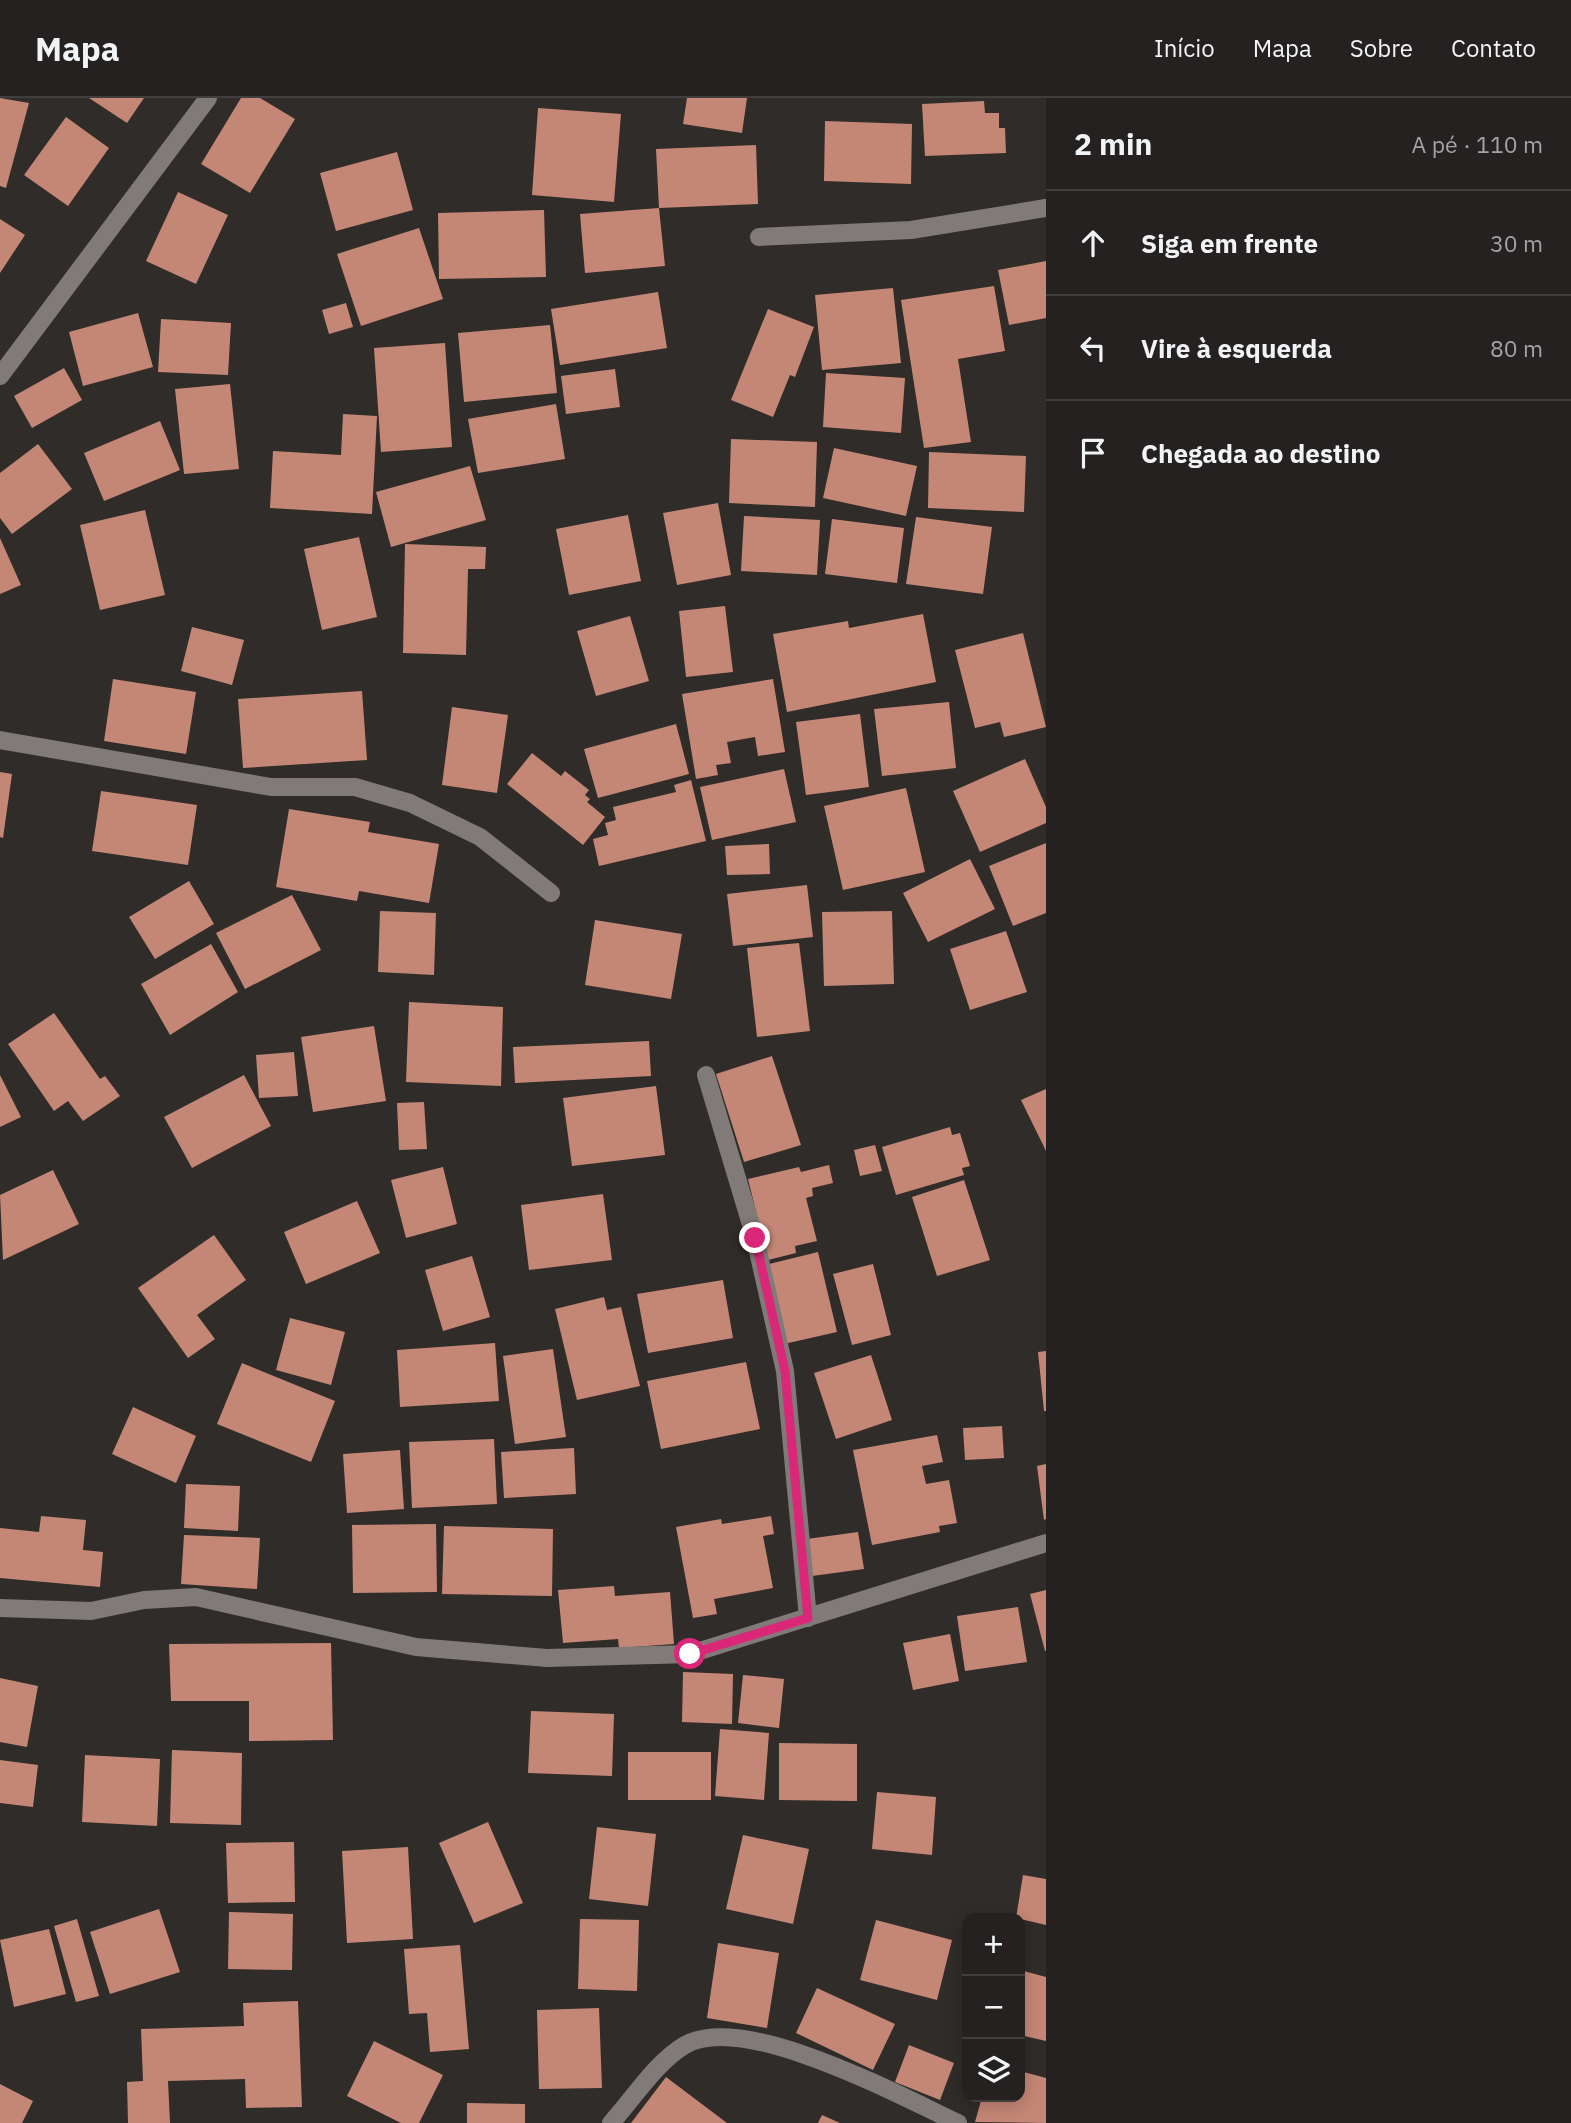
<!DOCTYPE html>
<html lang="pt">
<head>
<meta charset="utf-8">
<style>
	body { margin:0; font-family:"IBM Plex Sans",sans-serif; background:#302e2d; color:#f1f3f6 }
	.controls { position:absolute; right:21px; bottom:21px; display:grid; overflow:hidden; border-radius:14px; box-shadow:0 4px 18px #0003 }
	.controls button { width:63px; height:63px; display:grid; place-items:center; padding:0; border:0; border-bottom:2px solid #413e3e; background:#242120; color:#f1f3f6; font:35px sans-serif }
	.stop { position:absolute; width:21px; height:21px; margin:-16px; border:5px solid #db2777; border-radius:50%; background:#fff }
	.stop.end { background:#db2777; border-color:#fff; box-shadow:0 2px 7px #0008 }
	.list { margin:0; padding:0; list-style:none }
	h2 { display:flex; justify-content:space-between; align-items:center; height:91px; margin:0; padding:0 28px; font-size:30px }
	h2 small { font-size:23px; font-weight:400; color:#a3a3a5 }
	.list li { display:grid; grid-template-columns:46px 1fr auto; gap:21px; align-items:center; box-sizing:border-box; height:105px; padding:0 28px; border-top:2px solid #413e3e }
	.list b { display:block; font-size:26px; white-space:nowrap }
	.list em { font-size:23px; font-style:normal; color:#a3a3a5 }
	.icon { flex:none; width:38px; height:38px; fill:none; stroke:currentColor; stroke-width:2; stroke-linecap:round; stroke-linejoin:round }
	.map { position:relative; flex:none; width:1046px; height:2025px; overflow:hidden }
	header { display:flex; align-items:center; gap:42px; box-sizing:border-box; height:98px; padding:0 35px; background:#242120; border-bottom:2px solid #413e3e }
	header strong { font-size:33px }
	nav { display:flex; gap:38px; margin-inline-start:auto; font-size:24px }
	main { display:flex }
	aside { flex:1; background:#242120 }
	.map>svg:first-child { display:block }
	.building { fill:#c58775 }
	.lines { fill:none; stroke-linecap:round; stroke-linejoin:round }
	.minor { stroke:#807a79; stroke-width:18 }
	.route { stroke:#db2777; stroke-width:9 }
</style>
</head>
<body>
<header>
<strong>Mapa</strong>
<nav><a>Início</a><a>Mapa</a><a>Sobre</a><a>Contato</a></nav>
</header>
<main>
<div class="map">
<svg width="1046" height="2025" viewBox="0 0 1046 2025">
	<rect width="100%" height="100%" fill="#302c2a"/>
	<path class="building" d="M0,0L29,5L6,90L0,88Z
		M89,0H144L127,25Z
		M241,0H260L295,21L250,95L201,66Z
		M687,0H747L742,35L683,26Z
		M984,3L985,15H999V30H1005L1006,55L925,58L922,6Z
		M538,10L621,16L614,104L532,97Z
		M66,19L109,50L68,108L24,77Z
		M825,23L912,26L911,86L824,83Z
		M756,47L758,106L659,110L656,51Z
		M397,54L413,112L336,133L320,75Z
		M178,94L228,117L196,186L146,163Z
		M659,110L665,168L585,175L580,116Z
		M544,112L546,179L439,181L438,115Z
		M0,121L25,137L0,175Z
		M419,130L443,201L361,228L337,156Z
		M1046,163V220L1009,227L998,172Z
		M994,188L1005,253L958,261L971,344L924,350L901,202Z
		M893,190L901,265L822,272L815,197Z
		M658,194L667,250L560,267L551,211Z
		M346,205L353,229L329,236L322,212Z
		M768,211L814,229L795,279L790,277L773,319L731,302Z
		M138,215L153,269L83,288L69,234Z
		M161,221L231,225L228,277L158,274Z
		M550,227L557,295L464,304L458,235Z
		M445,245L452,349L381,354L374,250Z
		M64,270L82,302L32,330L14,298Z
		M615,271L620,309L566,316L561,278Z
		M826,275L905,280L901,335L823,329Z
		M230,286L239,371L184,376L175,291Z
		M556,306L565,361L478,375L468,321Z
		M343,316L377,318L372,416L270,410L273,353L341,357Z
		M160,323L180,372L104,403L84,355Z
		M731,341L817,344L815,409L729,405Z
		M38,346L72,391L12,436L0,420V375Z
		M834,350L917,368L906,418L823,400Z
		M929,354L1026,358L1024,414L928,410Z
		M470,368L486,422L391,449L376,394Z
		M718,405L731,477L677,487L663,415Z
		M145,412L165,497L100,512L80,427Z
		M628,417L641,483L569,497L556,431Z
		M744,418L820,422L817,477L741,473Z
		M916,419L992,429L983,496L906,486Z
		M832,421L904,430L897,485L825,476Z
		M359,439L377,519L322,532L304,451Z
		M0,440L21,487L0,496Z
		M405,446L486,449L485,471H468L466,557L403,555Z
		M725,508L733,574L686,579L679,513Z
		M923,516L936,584L787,614L773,536L848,523L849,530Z
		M630,518L649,583L596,598L577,533Z
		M192,529L244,542L232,587L181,573Z
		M1023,535L1046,629L1004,639L1000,624L975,630L955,552Z
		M113,581L196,594L186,656L104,643Z
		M773,581L785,654L758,658L755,639L727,644L731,665L716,667L718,677L696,681L682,596Z
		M362,593L367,662L243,670L238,601Z
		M949,604L956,670L882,678L874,611Z
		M452,609L508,617L497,695L442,687Z
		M860,616L869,689L806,697L796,624Z
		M676,626L689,676L598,700L584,651Z
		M532,655L561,678L565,673L589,692L585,697L590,701L587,704L605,719L583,747L507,686Z
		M1025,661L1046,709V725L980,754L953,693Z
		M784,671L796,724L712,742L700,689Z
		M0,674L12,676L3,740L0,739Z
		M691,682L706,743L599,768L593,741L608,737L605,725L616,722L613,709L676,694L674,687Z
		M906,690L925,774L843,792L824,708Z
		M101,693L197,707L188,767L92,753Z
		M289,711L370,724L368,734L439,746L429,805L359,793L357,803L276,789Z
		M1046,745V815L1013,828L989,768Z
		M769,746L770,776L727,777L725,748Z
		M970,761L995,811L928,844L903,795Z
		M189,783L214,826L155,861L129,819Z
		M807,787L813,839L733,848L727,796Z
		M292,797L321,852L245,891L216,835Z
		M380,813L436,815L434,877L378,874Z
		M892,813L894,886L824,888L822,814Z
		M595,822L682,836L671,901L585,887Z
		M1006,833L1027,894L970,912L950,851Z
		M799,845L810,933L757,939L747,850Z
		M211,846L238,894L170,937L141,886Z
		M409,904L503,909L501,988L406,984Z
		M54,915L100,981L105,978L120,998L83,1023L68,1003L54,1013L8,946Z
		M374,928L386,1003L313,1014L301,939Z
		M649,943L651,978L515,985L513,949Z
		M294,954L298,998L259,1000L256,957Z
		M772,958L801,1047L744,1064L716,976Z
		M0,977L21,1019L0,1029Z
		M244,977L271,1028L192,1070L164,1019Z
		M656,988L665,1057L572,1068L563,1000Z
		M1046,991V1053L1021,1002Z
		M424,1004L427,1051L399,1052L397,1005Z
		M950,1029L952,1037L960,1035L970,1068L962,1070L964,1077L896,1097L882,1049Z
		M875,1047L882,1073L860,1078L854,1052Z
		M829,1067L833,1085L812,1090L813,1098L806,1100L817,1143L795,1148L796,1155L768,1162L748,1081L799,1069L801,1074Z
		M443,1069L457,1126L406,1140L391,1082Z
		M53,1072L79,1126L3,1162L0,1097Z
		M964,1082L990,1162L937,1178L912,1099Z
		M603,1096L612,1162L529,1172L521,1107Z
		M357,1103L380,1155L306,1186L284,1134Z
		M214,1137L246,1182L197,1217L215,1241L188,1260L138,1190Z
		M818,1154L837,1234L784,1246L765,1167Z
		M472,1158L490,1219L443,1233L425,1172Z
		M873,1166L891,1237L852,1247L833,1176Z
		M723,1182L733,1240L648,1255L637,1196Z
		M604,1199L607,1212L621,1209L640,1288L577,1302L555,1211Z
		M290,1220L345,1234L331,1287L276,1272Z
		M495,1245L499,1303L400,1309L397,1252Z
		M553,1251L566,1339L515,1346L503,1258Z
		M1046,1253V1313H1044L1038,1254Z
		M871,1257L892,1322L836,1341L814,1275Z
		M746,1264L760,1331L661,1351L647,1283Z
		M242,1265L335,1303L311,1364L217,1326Z
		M133,1309L196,1338L176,1385L112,1356Z
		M1002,1328L1004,1360L965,1362L963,1330Z
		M937,1337L943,1364L922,1368L926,1386L949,1382L957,1425L939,1428L940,1434L872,1447L853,1352Z
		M494,1341L497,1406L412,1410L409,1344Z
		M574,1350L576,1396L504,1400L501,1354Z
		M400,1352L404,1411L347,1415L343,1356Z
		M1046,1366V1421L1044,1422L1037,1368Z
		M186,1386L240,1388L238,1433L184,1430Z
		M41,1418L86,1422L83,1452L103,1454L100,1489L0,1480V1430L39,1434Z
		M771,1418L774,1436L763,1438L773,1490L714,1501L717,1516L693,1520L676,1429L721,1421L722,1426Z
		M436,1426L437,1494L353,1495L352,1427Z
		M444,1428L553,1431L552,1498L442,1496Z
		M858,1434L864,1471L812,1478L807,1441Z
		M184,1437L260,1440L257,1491L181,1486Z
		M614,1488L615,1498L670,1494L674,1546L619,1550L618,1541L563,1545L558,1492Z
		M1046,1492V1553H1045L1030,1496Z
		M1018,1509L1027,1564L965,1573L957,1518Z
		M950,1536L959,1583L913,1592L903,1545Z
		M331,1545L333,1642L249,1643V1603H171L169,1546Z
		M683,1574L733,1576L732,1626L682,1624Z
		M743,1577L784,1581L779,1630L738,1625Z
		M0,1580L38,1588L27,1649L0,1644Z
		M531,1613L614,1616L612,1678L528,1675Z
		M720,1631L769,1635L764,1702L715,1698Z
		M779,1645L857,1646V1703L779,1702Z
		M172,1652L242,1655L241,1727L170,1725Z
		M628,1654H711V1702H628Z
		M85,1657L160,1661L157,1728L82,1724Z
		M0,1662L38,1667L33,1709L0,1705Z
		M877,1694L936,1699L932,1757L872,1751Z
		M488,1724L523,1805L474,1825L439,1745Z
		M597,1729L656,1736L648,1808L589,1801Z
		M743,1737L809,1751L793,1826L726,1811Z
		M294,1744L295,1804L228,1805L226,1745Z
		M408,1749L413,1841L347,1845L342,1753Z
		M1023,1777L1046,1781V1827L1016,1820Z
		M159,1811L180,1874L110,1896L90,1834Z
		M229,1814L293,1816L292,1872L228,1871Z
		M77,1821L99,1898L76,1904L54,1828Z
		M580,1821L639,1822L637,1893L578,1891Z
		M876,1822L952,1842L937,1902L860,1882Z
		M49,1831L66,1896L14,1909L0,1842Z
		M718,1845L779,1855L767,1930L707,1920Z
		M460,1847L469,1951L430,1954L427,1915L409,1916L404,1851Z
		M1020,1872L1046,1879V1943L1020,1937Z
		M817,1890L895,1926L873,1972L796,1935Z
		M298,1903L302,2009L246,2010L245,1981L168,1983L170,2025H128L127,1984L143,1983L141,1931L244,1928L243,1905Z
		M599,1910L602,1990L539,1991L537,1912Z
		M374,1943L443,1977L419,2025H401L347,1998Z
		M909,1947L954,1965L940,2002L895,1984Z
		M1020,1973L1046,1980V2025L975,2024L982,1999H1020Z
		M666,1979L727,2025H631Z
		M0,1986L33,2003L22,2025H0Z
		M467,2005L525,2006V2025H467Z
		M822,2017L840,2025H818Z"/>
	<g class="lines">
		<path class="minor" d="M759,139L911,132L1046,110
			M0,278L208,0
			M0,642L271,689H355L410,705L480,739L551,795
			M706,977L755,1140L785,1273L808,1520
			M0,1510L91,1513L144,1502L196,1499L416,1549L547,1560L690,1556L1046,1445
			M611,2025C634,2000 655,1965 685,1947C744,1913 900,1998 958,2025"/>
	</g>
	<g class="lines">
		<path class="route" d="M690,1556L808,1520L785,1273L755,1140"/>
	</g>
</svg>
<div class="controls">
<button>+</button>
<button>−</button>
<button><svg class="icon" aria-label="layers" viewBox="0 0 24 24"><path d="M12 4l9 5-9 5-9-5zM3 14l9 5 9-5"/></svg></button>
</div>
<div class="stop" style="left:690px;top:1556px"></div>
<div class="stop end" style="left:755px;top:1140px"></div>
</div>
<aside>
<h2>2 min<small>A pé · 110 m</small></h2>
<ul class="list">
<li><svg class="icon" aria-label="ahead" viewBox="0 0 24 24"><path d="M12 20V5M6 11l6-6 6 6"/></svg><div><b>Siga em frente</b></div><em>30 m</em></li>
<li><svg class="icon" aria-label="left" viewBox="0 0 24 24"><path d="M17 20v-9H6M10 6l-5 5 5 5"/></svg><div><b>Vire à esquerda</b></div><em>80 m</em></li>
<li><svg class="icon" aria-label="arrive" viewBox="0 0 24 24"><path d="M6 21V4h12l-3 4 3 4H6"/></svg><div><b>Chegada ao destino</b></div></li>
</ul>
</aside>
</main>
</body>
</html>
